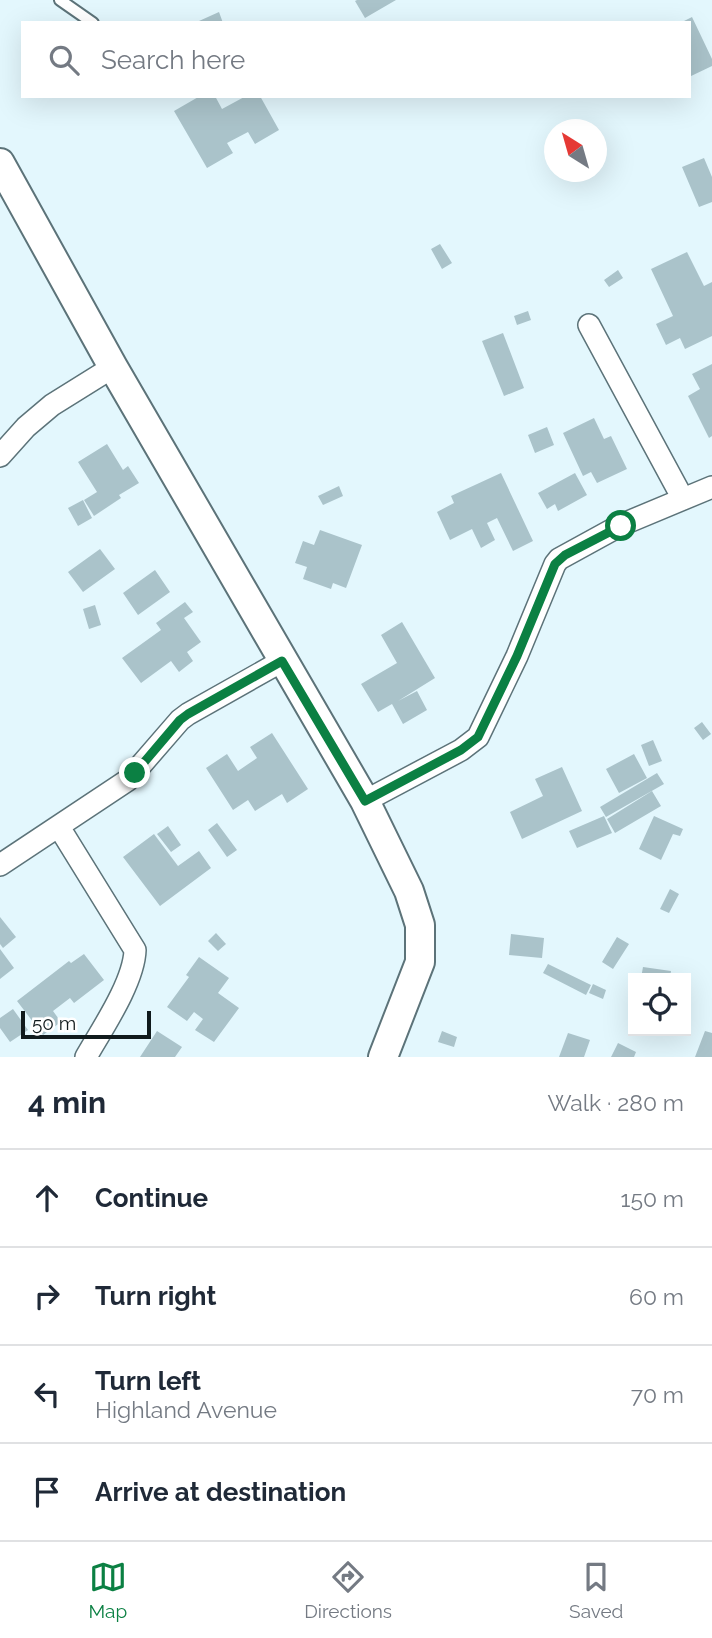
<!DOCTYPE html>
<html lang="en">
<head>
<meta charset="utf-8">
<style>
	body { margin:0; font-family:Raleway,sans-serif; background:#f6f6f7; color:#1f2937 }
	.controls { position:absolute; right:21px; bottom:21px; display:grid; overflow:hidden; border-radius:0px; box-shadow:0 7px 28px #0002 }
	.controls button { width:63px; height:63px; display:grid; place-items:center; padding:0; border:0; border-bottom:2px solid #e0e1e3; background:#fff; color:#1f2937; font:35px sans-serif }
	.compass { position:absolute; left:544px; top:119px; width:63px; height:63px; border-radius:50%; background:#fff; box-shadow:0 7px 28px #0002; rotate:323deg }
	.scale { position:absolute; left:21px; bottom:18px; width:130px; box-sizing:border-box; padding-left:7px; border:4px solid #101a1c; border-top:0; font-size:19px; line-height:24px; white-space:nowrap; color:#101a1c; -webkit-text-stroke:5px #fff; paint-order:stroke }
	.stop { position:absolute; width:21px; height:21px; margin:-16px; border:5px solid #0b8043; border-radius:50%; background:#fff }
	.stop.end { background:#0b8043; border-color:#fff; box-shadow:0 2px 7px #0008 }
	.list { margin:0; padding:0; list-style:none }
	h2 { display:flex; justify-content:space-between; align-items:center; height:91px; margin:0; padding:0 28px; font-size:30px }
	h2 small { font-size:23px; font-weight:400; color:#747a83 }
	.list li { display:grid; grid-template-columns:46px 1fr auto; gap:21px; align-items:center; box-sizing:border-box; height:98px; padding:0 28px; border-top:2px solid #e0e1e3 }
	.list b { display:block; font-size:26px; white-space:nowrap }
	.list p { margin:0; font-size:23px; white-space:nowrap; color:#747a83 }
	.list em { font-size:23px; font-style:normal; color:#747a83 }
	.icon { flex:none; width:38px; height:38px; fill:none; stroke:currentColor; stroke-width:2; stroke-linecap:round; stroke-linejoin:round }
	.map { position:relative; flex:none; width:712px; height:1057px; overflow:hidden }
	.search { position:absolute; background:#fff; box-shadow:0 7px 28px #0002; left:21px; right:21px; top:21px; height:77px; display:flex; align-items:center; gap:18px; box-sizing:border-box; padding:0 24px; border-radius:0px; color:#747a83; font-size:26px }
	.sheet { height:483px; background:#fff }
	nav { display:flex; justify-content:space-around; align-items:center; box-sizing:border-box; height:98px; border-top:2px solid #e0e1e3; background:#fff; font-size:19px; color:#747a83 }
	nav a { display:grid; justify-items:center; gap:4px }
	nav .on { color:#0b8043 }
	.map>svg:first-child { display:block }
	.building { fill:#aac3ca }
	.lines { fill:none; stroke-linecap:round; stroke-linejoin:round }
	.lane-casing { stroke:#5c7379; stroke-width:14 }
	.street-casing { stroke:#5c7379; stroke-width:24 }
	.secondary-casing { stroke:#5c7379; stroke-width:32 }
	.lane { stroke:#fff; stroke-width:10 }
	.street { stroke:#fff; stroke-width:21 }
	.secondary { stroke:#fff; stroke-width:28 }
	.route { stroke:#0b8043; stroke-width:9 }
</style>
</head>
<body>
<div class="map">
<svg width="712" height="1057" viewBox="0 0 712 1057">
	<rect width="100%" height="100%" fill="#e3f7fd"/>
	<path class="building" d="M357,0H396L365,18L355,1Z
		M219,12L223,23H200L199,21Z
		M692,17L712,59V66L689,77V23H680Z
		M200,96H215L222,109L246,96H260L279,130L255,144L248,132L227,143L233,153L207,168L174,111Z
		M704,158L712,177V202L699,207L682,167Z
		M440,244L452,263L442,269L431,249Z
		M687,252L704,286L712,282V336L685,349L680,338L666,345L656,324L673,316L651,269Z
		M618,270L623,278L609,287L604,280Z
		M528,311L531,320L517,325L514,316Z
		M503,333L524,388L504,396L482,341Z
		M712,364V436L709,438L688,396L700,389L692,374Z
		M594,418L604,439L611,436L627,469L597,483L591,472L583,476L563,433Z
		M547,427L554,445L535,453L528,435Z
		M107,444L123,470L128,466L139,483L119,495L121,498L94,516L84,500L97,492L78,462Z
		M501,473L533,541L513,551L497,518L487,523L495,540L481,548L472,529L450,540L437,512L454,503L451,496Z
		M575,473L587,495L558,511L555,504L547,509L538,493Z
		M339,486L343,496L323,505L318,496Z
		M83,500L92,518L78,526L68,508Z
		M320,530L362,545L346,588L333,583L331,589L303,579L307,567L295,563L303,541L314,545Z
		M100,549L115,569L83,592L68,572Z
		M155,570L170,592L138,615L123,593Z
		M185,602L193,612L184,618L201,642L187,652L193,661L179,672L171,661L141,683L122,658L161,630L156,623Z
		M95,605L101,625L89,629L83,609Z
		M402,622L435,678L398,701L417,691L427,710L403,724L392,704L378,712L361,684L397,663L381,635Z
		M702,722L711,734L703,740L694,728Z
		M272,733L308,789L287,803L282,794L255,811L248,800L233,810L206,768L227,754L238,771L257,758L250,747Z
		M653,740L662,761L649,766L641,745Z
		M634,754L647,778L619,793L606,769Z
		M562,767L582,811L522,839L510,812L543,796L535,779Z
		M657,773L664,784L606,817L600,807Z
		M652,791L661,806L615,833L607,819Z
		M604,816L612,833L577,848L569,831Z
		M654,816L683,829L680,836L673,834L661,860L639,849Z
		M217,823L237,850L227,857L208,830Z
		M168,826L181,845L171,852L157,834Z
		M154,834L178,866L199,851L211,868L160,906L123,857Z
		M670,889L679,894L669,913L660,909Z
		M0,917L16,937L3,948L0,944Z
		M216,933L226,944L218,951L208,941Z
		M511,934L544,938L542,958L509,955Z
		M617,937L629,944L613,969L602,962Z
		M0,949L14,968L0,979Z
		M84,954L104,980L74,1003L70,998L53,1011L61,1022L43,1035L17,1001L69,961L71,963Z
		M199,957L229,978L218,993L239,1008L214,1042L195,1030L203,1019L194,1012L187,1021L167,1007L189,977L186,975Z
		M548,964L591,985L586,995L543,973Z
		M643,967L671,971L670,978H641Z
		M593,984L606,990L603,999L589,993Z
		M13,1009L28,1030L10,1042L0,1028V1018Z
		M157,1031L182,1047L175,1057H140Z
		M442,1031L457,1037L454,1047L438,1042Z
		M705,1031L712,1033V1057H695Z
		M568,1033L590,1040L584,1057H559Z
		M618,1043L636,1052L634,1057H611Z"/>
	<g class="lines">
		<g class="lane-casing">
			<path id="lane" d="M60,0L93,23"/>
		</g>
		<g class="street-casing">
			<path id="street" d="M589,325L683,499
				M0,456L26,427L52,405L113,367
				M365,801L461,750L478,737L517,656L555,564L559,559L621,525L712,487
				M59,827L135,950C134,982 102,1029 86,1057
				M0,865L128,780L180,720L188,714L282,661"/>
		</g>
		<g class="secondary-casing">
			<path id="secondary" d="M0,163L113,367L365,801L409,891L420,925V962L383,1057"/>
		</g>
		<use href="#lane" class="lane"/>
		<use href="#street" class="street"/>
		<use href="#secondary" class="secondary"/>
	</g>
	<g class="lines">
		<path class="route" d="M135,773L180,720L188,714L282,661L365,801L461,750L478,737L517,656L555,564L565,555L621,526"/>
	</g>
</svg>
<div class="controls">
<button><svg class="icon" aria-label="locate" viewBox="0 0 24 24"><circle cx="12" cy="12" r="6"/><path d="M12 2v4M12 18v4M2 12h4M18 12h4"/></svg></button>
</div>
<svg class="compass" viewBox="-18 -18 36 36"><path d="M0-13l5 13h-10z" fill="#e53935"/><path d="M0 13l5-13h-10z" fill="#747a83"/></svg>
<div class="scale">50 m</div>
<div class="stop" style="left:621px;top:526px"></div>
<div class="stop end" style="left:135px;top:773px"></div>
<div class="search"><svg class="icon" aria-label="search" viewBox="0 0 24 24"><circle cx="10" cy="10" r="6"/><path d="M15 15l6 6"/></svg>Search here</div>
</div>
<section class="sheet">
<h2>4 min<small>Walk · 280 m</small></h2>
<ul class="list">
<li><svg class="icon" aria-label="ahead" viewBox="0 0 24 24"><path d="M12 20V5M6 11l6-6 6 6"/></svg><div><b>Continue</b></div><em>150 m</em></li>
<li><svg class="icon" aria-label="right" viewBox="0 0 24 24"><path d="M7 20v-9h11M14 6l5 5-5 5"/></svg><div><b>Turn right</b></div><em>60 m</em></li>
<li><svg class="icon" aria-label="left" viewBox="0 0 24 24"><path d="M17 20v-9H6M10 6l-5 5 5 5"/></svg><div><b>Turn left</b><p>Highland Avenue</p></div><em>70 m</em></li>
<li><svg class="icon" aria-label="arrive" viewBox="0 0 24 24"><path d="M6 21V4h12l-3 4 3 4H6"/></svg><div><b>Arrive at destination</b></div></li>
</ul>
</section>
<nav>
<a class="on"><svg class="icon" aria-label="map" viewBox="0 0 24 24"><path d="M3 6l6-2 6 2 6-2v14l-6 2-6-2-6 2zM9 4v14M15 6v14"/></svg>Map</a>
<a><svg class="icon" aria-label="directions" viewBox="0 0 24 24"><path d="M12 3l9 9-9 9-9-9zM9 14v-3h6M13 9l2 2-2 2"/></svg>Directions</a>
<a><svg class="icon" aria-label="saved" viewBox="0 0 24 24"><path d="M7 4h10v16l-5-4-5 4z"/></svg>Saved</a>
</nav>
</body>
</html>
